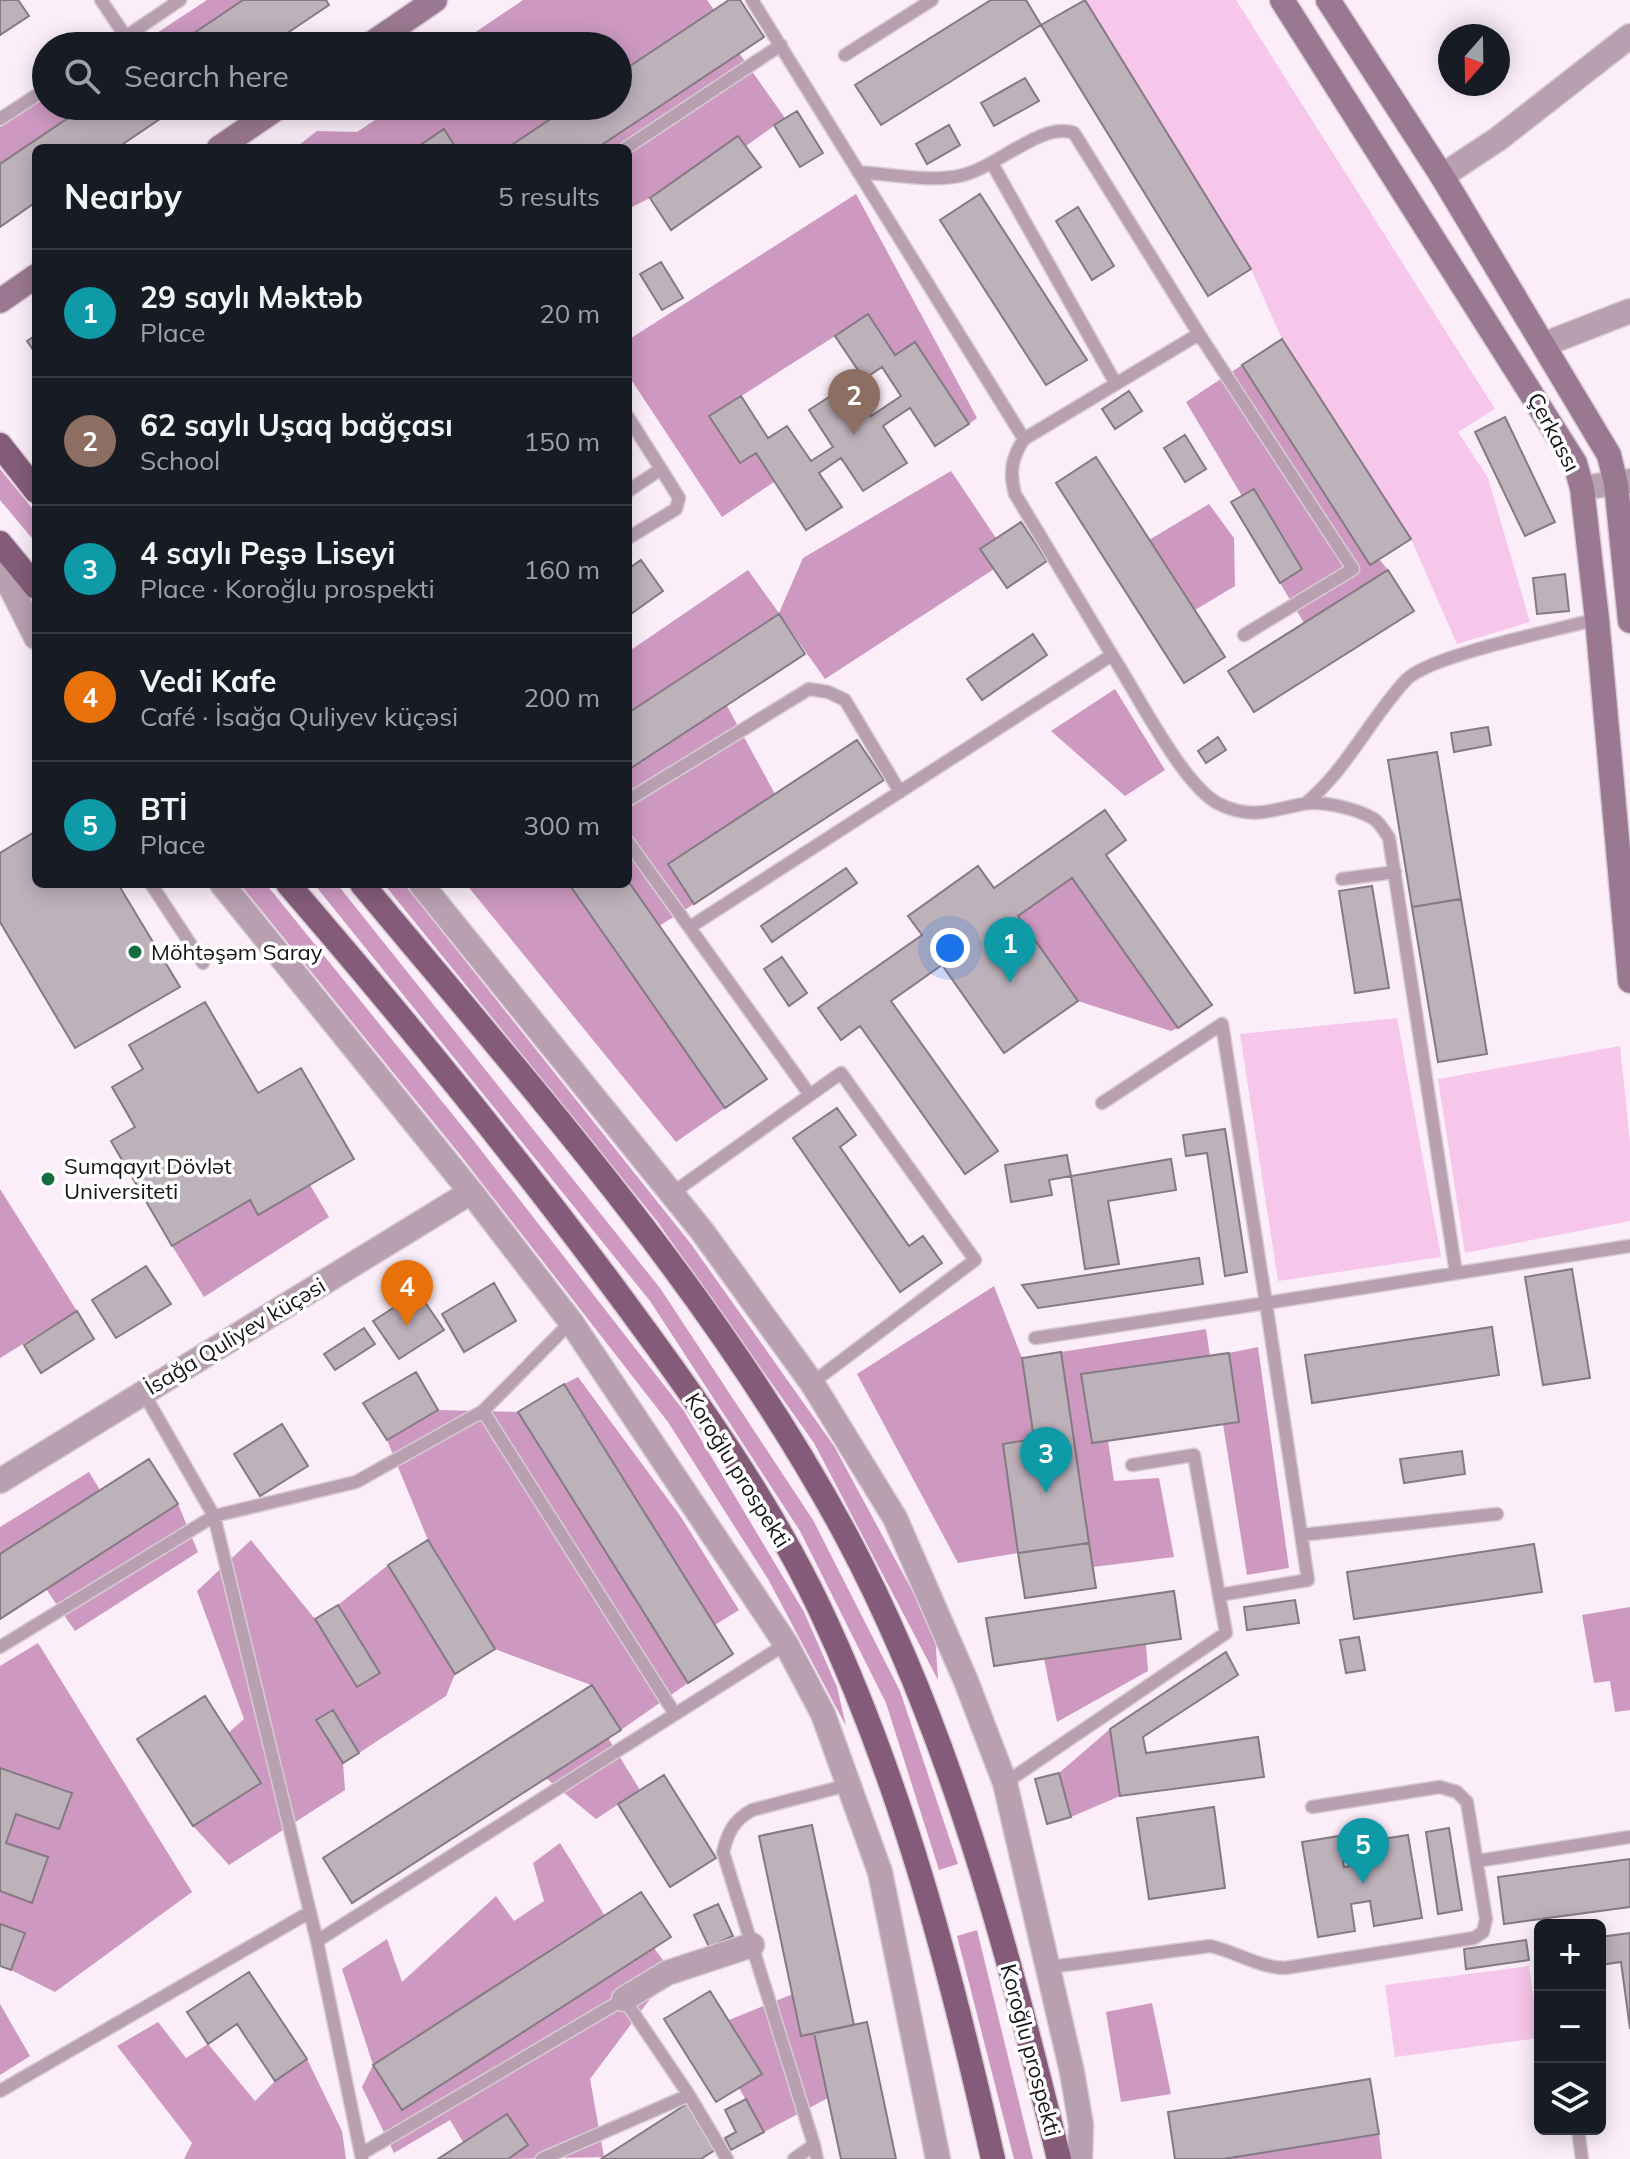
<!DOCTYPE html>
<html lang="en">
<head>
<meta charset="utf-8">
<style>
	body { margin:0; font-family:Mulish,sans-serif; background:#20242c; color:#f1f3f6 }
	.controls { position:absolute; right:24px; bottom:24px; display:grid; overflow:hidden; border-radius:12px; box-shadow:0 4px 20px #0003 }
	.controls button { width:72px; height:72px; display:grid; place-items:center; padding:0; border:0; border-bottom:2px solid #363941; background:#171b24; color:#f1f3f6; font:40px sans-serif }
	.compass { position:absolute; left:1438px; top:24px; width:72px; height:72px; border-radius:50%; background:#171b24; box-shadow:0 4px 20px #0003; rotate:200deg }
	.you { position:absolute; left:950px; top:948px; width:28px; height:28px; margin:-20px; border:6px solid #fff; border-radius:50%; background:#1a73e8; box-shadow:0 0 0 12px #1a73e833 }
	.badge { display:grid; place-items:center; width:52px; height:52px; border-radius:50%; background:#ea580c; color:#fff; font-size:26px; font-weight:700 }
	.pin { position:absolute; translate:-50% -66px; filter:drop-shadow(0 2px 4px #0008) }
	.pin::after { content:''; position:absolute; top:42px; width:28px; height:24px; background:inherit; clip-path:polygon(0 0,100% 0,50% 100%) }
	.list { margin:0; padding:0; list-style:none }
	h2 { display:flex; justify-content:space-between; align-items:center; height:104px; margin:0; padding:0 32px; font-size:34px }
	h2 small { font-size:26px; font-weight:400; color:#9ea1a6 }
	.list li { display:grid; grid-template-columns:52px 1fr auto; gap:24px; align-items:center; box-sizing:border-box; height:128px; padding:0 32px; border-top:2px solid #363941 }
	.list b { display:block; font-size:30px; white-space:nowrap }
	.list p { margin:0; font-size:26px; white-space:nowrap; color:#9ea1a6 }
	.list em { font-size:26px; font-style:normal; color:#9ea1a6 }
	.icon { flex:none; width:44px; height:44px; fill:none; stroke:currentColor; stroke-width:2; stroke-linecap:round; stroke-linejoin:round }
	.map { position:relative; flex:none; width:1630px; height:2159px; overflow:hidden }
	.search { position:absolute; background:#171b24; box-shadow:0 4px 20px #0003; left:32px; top:32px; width:600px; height:88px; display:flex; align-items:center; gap:20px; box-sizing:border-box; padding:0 28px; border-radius:44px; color:#9ea1a6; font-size:30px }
	.panel { position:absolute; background:#171b24; box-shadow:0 4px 20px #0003; left:32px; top:144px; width:600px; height:744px; border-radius:12px }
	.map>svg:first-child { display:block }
	.green { fill:#f7c6eb }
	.forest { fill:#cd99c1 }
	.building { fill:#bdb1ba; stroke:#857a82; stroke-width:2 }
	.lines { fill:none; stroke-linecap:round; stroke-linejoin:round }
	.lane-casing { stroke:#d7cbd4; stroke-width:15 }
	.street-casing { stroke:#d7cbd4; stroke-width:27 }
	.secondary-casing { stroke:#d7cbd4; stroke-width:27 }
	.primary-casing { stroke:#d7cbd4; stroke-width:27 }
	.lane { stroke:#b8a0b1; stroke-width:12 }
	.street { stroke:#b8a0b1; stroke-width:24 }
	.secondary { stroke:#9a7891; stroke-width:24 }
	.primary { stroke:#845c7a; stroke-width:24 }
	.poi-dot { fill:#146d40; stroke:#fff; stroke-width:3 }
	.labels { text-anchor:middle; stroke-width:7; stroke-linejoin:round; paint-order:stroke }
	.street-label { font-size:22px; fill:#171316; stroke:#fff }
	.poi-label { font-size:22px; fill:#171316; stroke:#fff; text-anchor:start }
</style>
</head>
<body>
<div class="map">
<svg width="1630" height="2159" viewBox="0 0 1630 2159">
	<rect width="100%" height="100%" fill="#fbeef8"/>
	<path class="green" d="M1085,0H1236L1495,409L1458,432L1488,478L1530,622L1457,644L1411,539L1282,339L1251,269Z
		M1397,1018L1441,1257L1278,1281L1240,1034Z
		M1620,1046L1630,1143V1221L1465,1253L1438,1079Z
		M1529,1966L1539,2038L1395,2057L1385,1985Z"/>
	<path class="forest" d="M207,0H243L175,46H137Z
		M523,0H707L714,10L618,74V46H455Z
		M739,53L785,118L746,146L738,137L650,198L628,209V148H597Z
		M46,96V106H86L0,164V127Z
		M396,106H570L507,148H456L443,130L416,148H295L317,131L357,132Z
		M856,194L977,418L969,424L916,343L895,355L868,315L710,416L740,463L756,453L774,482L722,517L628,375V340Z
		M1242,365L1370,564L1379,559L1388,570L1304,623L1280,583L1302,569L1254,489L1242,496L1186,402Z
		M0,469L36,513V543L0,500Z
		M951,471L996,538L994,569L825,679L779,614L628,713V652L748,570L779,613L803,558Z
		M1209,504L1234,538L1235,586L1195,610L1149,540Z
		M1115,689L1165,770L1125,796L1051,731Z
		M727,706L775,794L668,864L694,904L659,926L628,881V770Z
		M1072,878L1178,1028L1171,1031L1078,1001L1018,916Z
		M240,884H266L470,1136L684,1411L804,1612L837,1687L846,1726L768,1579L668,1422L461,1156Z
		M314,884H337L660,1288L813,1520L900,1691L958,1864L939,1870L886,1703L800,1531L650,1301Z
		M384,884H404L691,1244L834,1446L935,1633L938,1680L814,1443L657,1221Z
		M466,884H569L725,1108L676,1142Z
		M310,1185L329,1217L204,1297L172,1246L250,1200L258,1214Z
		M0,1189L77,1311L0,1358Z
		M994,1286L1022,1358L1034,1439L1003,1444L1018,1553L958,1563L857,1374Z
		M1206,1329L1210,1356L1081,1375L1091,1443L1108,1441L1114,1481L1159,1478L1174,1557L1093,1567L1061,1352Z
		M1258,1347L1289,1568L1247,1575L1223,1424L1239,1421L1229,1353Z
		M578,1377L681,1517L739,1610L715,1625L564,1384Z
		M438,1410L518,1412L688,1683L621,1730L591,1685L495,1649L428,1540L387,1440Z
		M89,1472L100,1490L0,1554V1527Z
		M178,1504L198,1552L75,1631L46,1589Z
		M251,1540L315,1619L358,1687L380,1673L338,1605L388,1565L455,1674L446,1696L359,1753L333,1710L317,1721L343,1763L345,1790L229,1865L193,1826L260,1783L228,1733L244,1719L197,1591Z
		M1630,1607V1710L1615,1712L1610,1681L1594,1683L1582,1615Z
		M38,1643L192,1892L55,1992L11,1970L24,1933L0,1924V1891L32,1902L48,1858L6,1843L16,1814L0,1768V1666Z
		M1146,1644L1148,1671L1057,1722L1044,1659Z
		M1110,1729L1120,1796L1071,1817L1059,1773Z
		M608,1738L640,1790L596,1819L546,1778Z
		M560,1843L605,1916L373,2066L402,2110L654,1948L671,1971L590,2079L604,2157L508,2159L528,2145L507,2114L463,2142L450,2120L394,2153L362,2087L373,2065L342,1969L387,1939L402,1982L496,1896L514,1921L544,1901L533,1863Z
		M977,1930L1033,2159H1014L957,1936Z
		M793,1994L801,2035L814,2033L828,2098L764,2132L739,2088L762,2073L729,2020Z
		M1152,2003L1171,2094L1121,2102L1106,2012Z
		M0,2004L30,2056L0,2075Z
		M158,2022L186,2058L208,2044L255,2101L275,2081L307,2059L342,2131L346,2159H184L192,2143L117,2046Z
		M1379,2134L1382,2159H1223Z"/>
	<path class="building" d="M0,0H18L29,16L0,35Z
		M243,0H326L329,5L268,46H175Z
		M729,0H740L764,37L597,148H507L570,106H618V74Z
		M991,0H1026L1041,25L881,125L855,85Z
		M1085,0L1251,269L1208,296L1041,25Z
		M1025,78L1039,101L994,126L981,103Z
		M86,106H179L117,148H36V202L0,227V164Z
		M797,111L823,153L800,167L774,125Z
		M949,125L960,145L927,164L916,144Z
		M444,129L456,148H416Z
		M738,136L761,167L671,230L650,198Z
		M980,194L1087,360L1046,385L940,220Z
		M1078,207L1114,266L1092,280L1056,221Z
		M661,262L683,298L662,310L640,274Z
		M868,314L895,355L915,342L969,424L935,446L910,408L883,426L907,463L863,491L841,458L819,473L842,507L806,530L756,453L740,463L709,416L741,396L768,438L787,426L811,461L833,447L809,410L849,384L871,416L901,396L882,367L864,379L835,336Z
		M36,335V354L27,341Z
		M1282,339L1411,539L1370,565L1242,365Z
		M1129,391L1142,411L1115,429L1102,409Z
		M1505,417L1555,522L1525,536L1475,432Z
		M1185,435L1206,469L1185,482L1164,448Z
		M1096,457L1225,657L1184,683L1056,483Z
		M1254,489L1302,569L1280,583L1231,502Z
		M1021,522L1047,561L1007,588L980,549Z
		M641,560L663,591L628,616V569Z
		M1388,570L1414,611L1254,712L1228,671Z
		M1565,574L1569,611L1537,614L1533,578Z
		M779,614L805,654L628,770V713Z
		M1033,634L1047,655L982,700L967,679Z
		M1488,727L1491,745L1454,752L1451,733Z
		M1218,737L1226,750L1206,763L1198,751Z
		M857,740L884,780L694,904L668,864Z
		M1437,752L1461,899L1412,907L1388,760Z
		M1105,810L1126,840L1106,855L1212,1005L1178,1028L1072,878L1018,916L1078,1001L1004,1053L942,965L891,1001L998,1151L965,1174L860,1026L841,1040L818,1008L922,935L908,916L978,866L994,888Z
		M36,831V884H118L180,987L75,1048L0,922V853Z
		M846,868L857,883L772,942L761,926Z
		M628,881L767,1079L725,1108L569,884H628Z
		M1372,886L1389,988L1355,993L1339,891Z
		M1461,899L1487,1054L1438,1062L1412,907Z
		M782,957L807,993L789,1006L764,969Z
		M205,1002L258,1093L301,1068L354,1159L258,1215L250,1200L172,1246L111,1141L135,1127L112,1087L143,1069L129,1045Z
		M837,1108L856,1135L840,1147L909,1246L923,1236L942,1263L900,1292L793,1138Z
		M1225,1129L1247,1272L1225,1276L1207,1153L1186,1156L1183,1135Z
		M1067,1155L1071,1176L1049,1180L1052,1195L1011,1202L1005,1165Z
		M1171,1159L1176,1190L1108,1201L1119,1264L1085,1269L1071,1176Z
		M1199,1258L1203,1284L1038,1308L1022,1285Z
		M146,1266L171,1304L116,1338L92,1300Z
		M1572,1269L1590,1378L1543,1385L1525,1277Z
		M494,1283L516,1321L464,1352L442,1314Z
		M418,1292L444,1330L399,1359L373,1321Z
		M77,1311L94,1339L41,1373L24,1345Z
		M1492,1327L1499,1375L1312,1403L1305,1355Z
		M364,1328L375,1344L335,1370L324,1354Z
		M1061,1352L1089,1543L1018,1553L1003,1444L1034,1439L1022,1358Z
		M1229,1353L1239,1422L1092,1443L1081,1374Z
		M416,1372L438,1410L387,1440L363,1403Z
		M564,1384L733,1654L688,1683L518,1412Z
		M282,1424L308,1466L260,1496L234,1454Z
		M1462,1451L1465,1474L1404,1483L1400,1459Z
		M149,1459L178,1504L0,1619V1554Z
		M428,1540L495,1649L455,1674L388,1565Z
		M1089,1543L1096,1588L1025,1598L1018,1553Z
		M1534,1544L1542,1592L1354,1619L1347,1572Z
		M1174,1591L1181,1639L994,1666L986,1618Z
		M1295,1600L1299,1623L1247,1630L1244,1607Z
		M338,1605L380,1673L357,1687L315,1619Z
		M1359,1637L1365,1670L1346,1673L1340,1640Z
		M1226,1652L1238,1675L1143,1737L1146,1753L1258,1737L1264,1777L1120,1796L1110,1729Z
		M592,1685L621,1730L352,1903L323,1858Z
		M205,1696L261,1783L193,1826L137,1739Z
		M333,1710L359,1753L343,1763L316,1720Z
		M0,1768L72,1793L59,1829L16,1814L6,1843L48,1857L32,1903L0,1891Z
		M1059,1773L1071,1817L1047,1824L1035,1779Z
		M664,1775L716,1858L670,1887L618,1804Z
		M1214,1807L1225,1888L1149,1899L1137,1818Z
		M812,1825L854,2025L801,2036L759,1836Z
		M1449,1828L1462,1910L1438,1914L1426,1832Z
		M1408,1835L1422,1918L1374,1926L1370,1901L1351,1904L1355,1931L1318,1937L1302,1842L1339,1836L1344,1867L1366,1863L1363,1842Z
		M1630,1859V1907L1504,1924L1498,1877Z
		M641,1892L671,1937L402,2110L373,2065Z
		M718,1904L733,1936L709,1947L694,1915Z
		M0,1924L25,1933L11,1970L0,1966Z
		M1630,1933V2029L1621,1962L1600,1965V1937Z
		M1526,1940L1529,1960L1466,1969L1464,1949Z
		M249,1972L307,2059L275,2081L237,2024L208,2044L187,2012Z
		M710,1991L762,2074L716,2102L664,2019Z
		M867,2022L896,2159H841L814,2033Z
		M1370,2079L1379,2134L1223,2159H1175L1168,2112Z
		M746,2099L764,2132L731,2150L725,2138L736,2132L725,2110Z
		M688,2103L718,2148L701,2159H601Z
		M507,2114L528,2145L508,2159H438Z"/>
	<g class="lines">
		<g class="lane-casing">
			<path id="lane" d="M101,0L126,37
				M752,0L1024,439
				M112,46L180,0
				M845,55L932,0
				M0,119L46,89
				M626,148L781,45
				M993,165L1116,384
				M858,172C889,174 929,182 959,176C996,169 1041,121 1074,133L1199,334
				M628,417L661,469L628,491
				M628,538L676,509L679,498L661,469
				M1112,655C1136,692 1183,786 1219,804C1252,820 1271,810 1303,804C1321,800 1358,809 1374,819C1380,823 1385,832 1389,838L1456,1273
				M628,800L809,689L828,692L845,700L900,792
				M1306,803C1348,768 1369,720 1406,680C1430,655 1558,630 1597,619
				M628,842L810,1095L671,1194
				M1342,879L1395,872
				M151,884L203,963
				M690,927L1112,655L1015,494C1009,472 1012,457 1024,439L1199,334L1353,569L1244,635
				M810,1095L841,1073L975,1260L812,1383
				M1035,1338L1266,1303L1222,1024L1102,1103
				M483,1411L675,1714
				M1132,1465L1194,1455L1219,1595
				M1301,1535L1497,1514
				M0,1647L214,1516L143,1392
				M1005,1783L1226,1633L1219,1595L1308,1580L1266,1303L1630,1246
				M1477,1861L1630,1837
				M317,1941L786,1644
				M1050,1967L1210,1946C1237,1952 1257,1967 1285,1968L1474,1938L1483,1932L1486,1919L1467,1802L1457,1792L1440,1787L1312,1807
				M0,2091L310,1912
				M1578,2129L1582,2159
				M814,2145L723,1852C728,1832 734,1820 752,1810L848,1785
				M361,2154L624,1999L689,2095
				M362,2159L317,1941L214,1516L356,1482L483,1411L571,1322
				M542,2159L689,2095L727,2159
				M794,2159L814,2145L817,2159"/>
		</g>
		<g class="street-casing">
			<path id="street" d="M1442,176L1498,139L1630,36
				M1545,344L1630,311
				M1582,488L1630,481
				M0,566L36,637
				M222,884L471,1192L571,1322L786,1644L823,1714L880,1872L938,2159
				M421,884L702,1231L812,1383L895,1518L966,1681L1005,1783L1072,2072L1081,2125L1080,2159
				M0,1481L471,1192
				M624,1999L667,1973L752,1945"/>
		</g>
		<g class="secondary-casing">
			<path id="secondary" d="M1282,0L1575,463L1582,488L1597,619L1630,981
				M1328,0L1442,176L1609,455L1616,484L1630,621
				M368,46L435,0
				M219,148L280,106
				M0,301L36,276"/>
		</g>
		<g class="primary-casing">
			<path id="primary" d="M0,445L36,491
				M0,543L36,587
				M288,884C406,1021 521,1161 628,1307C698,1402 768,1500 819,1607C902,1782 951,1971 993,2159
				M362,884C535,1092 719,1298 847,1537C950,1730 1007,1947 1059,2159"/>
		</g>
		<use href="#lane" class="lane"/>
		<use href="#street" class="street"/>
		<use href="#secondary" class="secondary"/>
		<use href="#primary" class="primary"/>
	</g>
	<g class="poi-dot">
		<circle cx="135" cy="952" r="8"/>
		<circle cx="48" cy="1179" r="8"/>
	</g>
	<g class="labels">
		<g class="street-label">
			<text transform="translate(1554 432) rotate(62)" y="8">Çerkassı</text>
			<text transform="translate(235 1336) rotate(-31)" y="8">İsağa Quliyev küçəsi</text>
			<text transform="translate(738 1470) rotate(58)" y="8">Koroğlu prospekti</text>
			<text transform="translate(1031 2050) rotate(75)" y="8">Koroğlu prospekti</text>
		</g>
		<g class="poi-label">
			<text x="151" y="960">Möhtəşəm Saray</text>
			<text x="64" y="1174">Sumqayıt Dövlət<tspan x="64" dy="25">Universiteti</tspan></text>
		</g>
	</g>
</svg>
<div class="controls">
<button>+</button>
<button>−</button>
<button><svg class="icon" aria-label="layers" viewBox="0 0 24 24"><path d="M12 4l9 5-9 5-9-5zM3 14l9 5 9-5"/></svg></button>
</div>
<svg class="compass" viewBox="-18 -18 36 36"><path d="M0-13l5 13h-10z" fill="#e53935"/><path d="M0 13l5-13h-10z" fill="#9ea1a6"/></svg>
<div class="you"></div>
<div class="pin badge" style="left:1010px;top:983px;background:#0f9aa8">1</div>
<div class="pin badge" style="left:854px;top:435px;background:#8d6e63">2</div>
<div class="pin badge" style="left:1046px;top:1493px;background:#0f9aa8">3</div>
<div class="pin badge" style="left:407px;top:1326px;background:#e8710a">4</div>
<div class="pin badge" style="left:1363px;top:1884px;background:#0f9aa8">5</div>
<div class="search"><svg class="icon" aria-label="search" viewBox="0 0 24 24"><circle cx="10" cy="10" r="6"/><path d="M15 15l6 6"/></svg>Search here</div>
<section class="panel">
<h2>Nearby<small>5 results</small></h2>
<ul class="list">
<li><span class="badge" style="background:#0f9aa8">1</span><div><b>29 saylı Məktəb</b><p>Place</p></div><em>20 m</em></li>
<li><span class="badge" style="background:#8d6e63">2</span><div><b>62 saylı Uşaq bağçası</b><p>School</p></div><em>150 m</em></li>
<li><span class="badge" style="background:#0f9aa8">3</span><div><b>4 saylı Peşə Liseyi</b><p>Place · Koroğlu prospekti</p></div><em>160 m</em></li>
<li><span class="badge" style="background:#e8710a">4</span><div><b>Vedi Kafe</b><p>Café · İsağa Quliyev küçəsi</p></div><em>200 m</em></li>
<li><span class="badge" style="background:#0f9aa8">5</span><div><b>BTİ</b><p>Place</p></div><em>300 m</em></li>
</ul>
</section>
</div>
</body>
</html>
